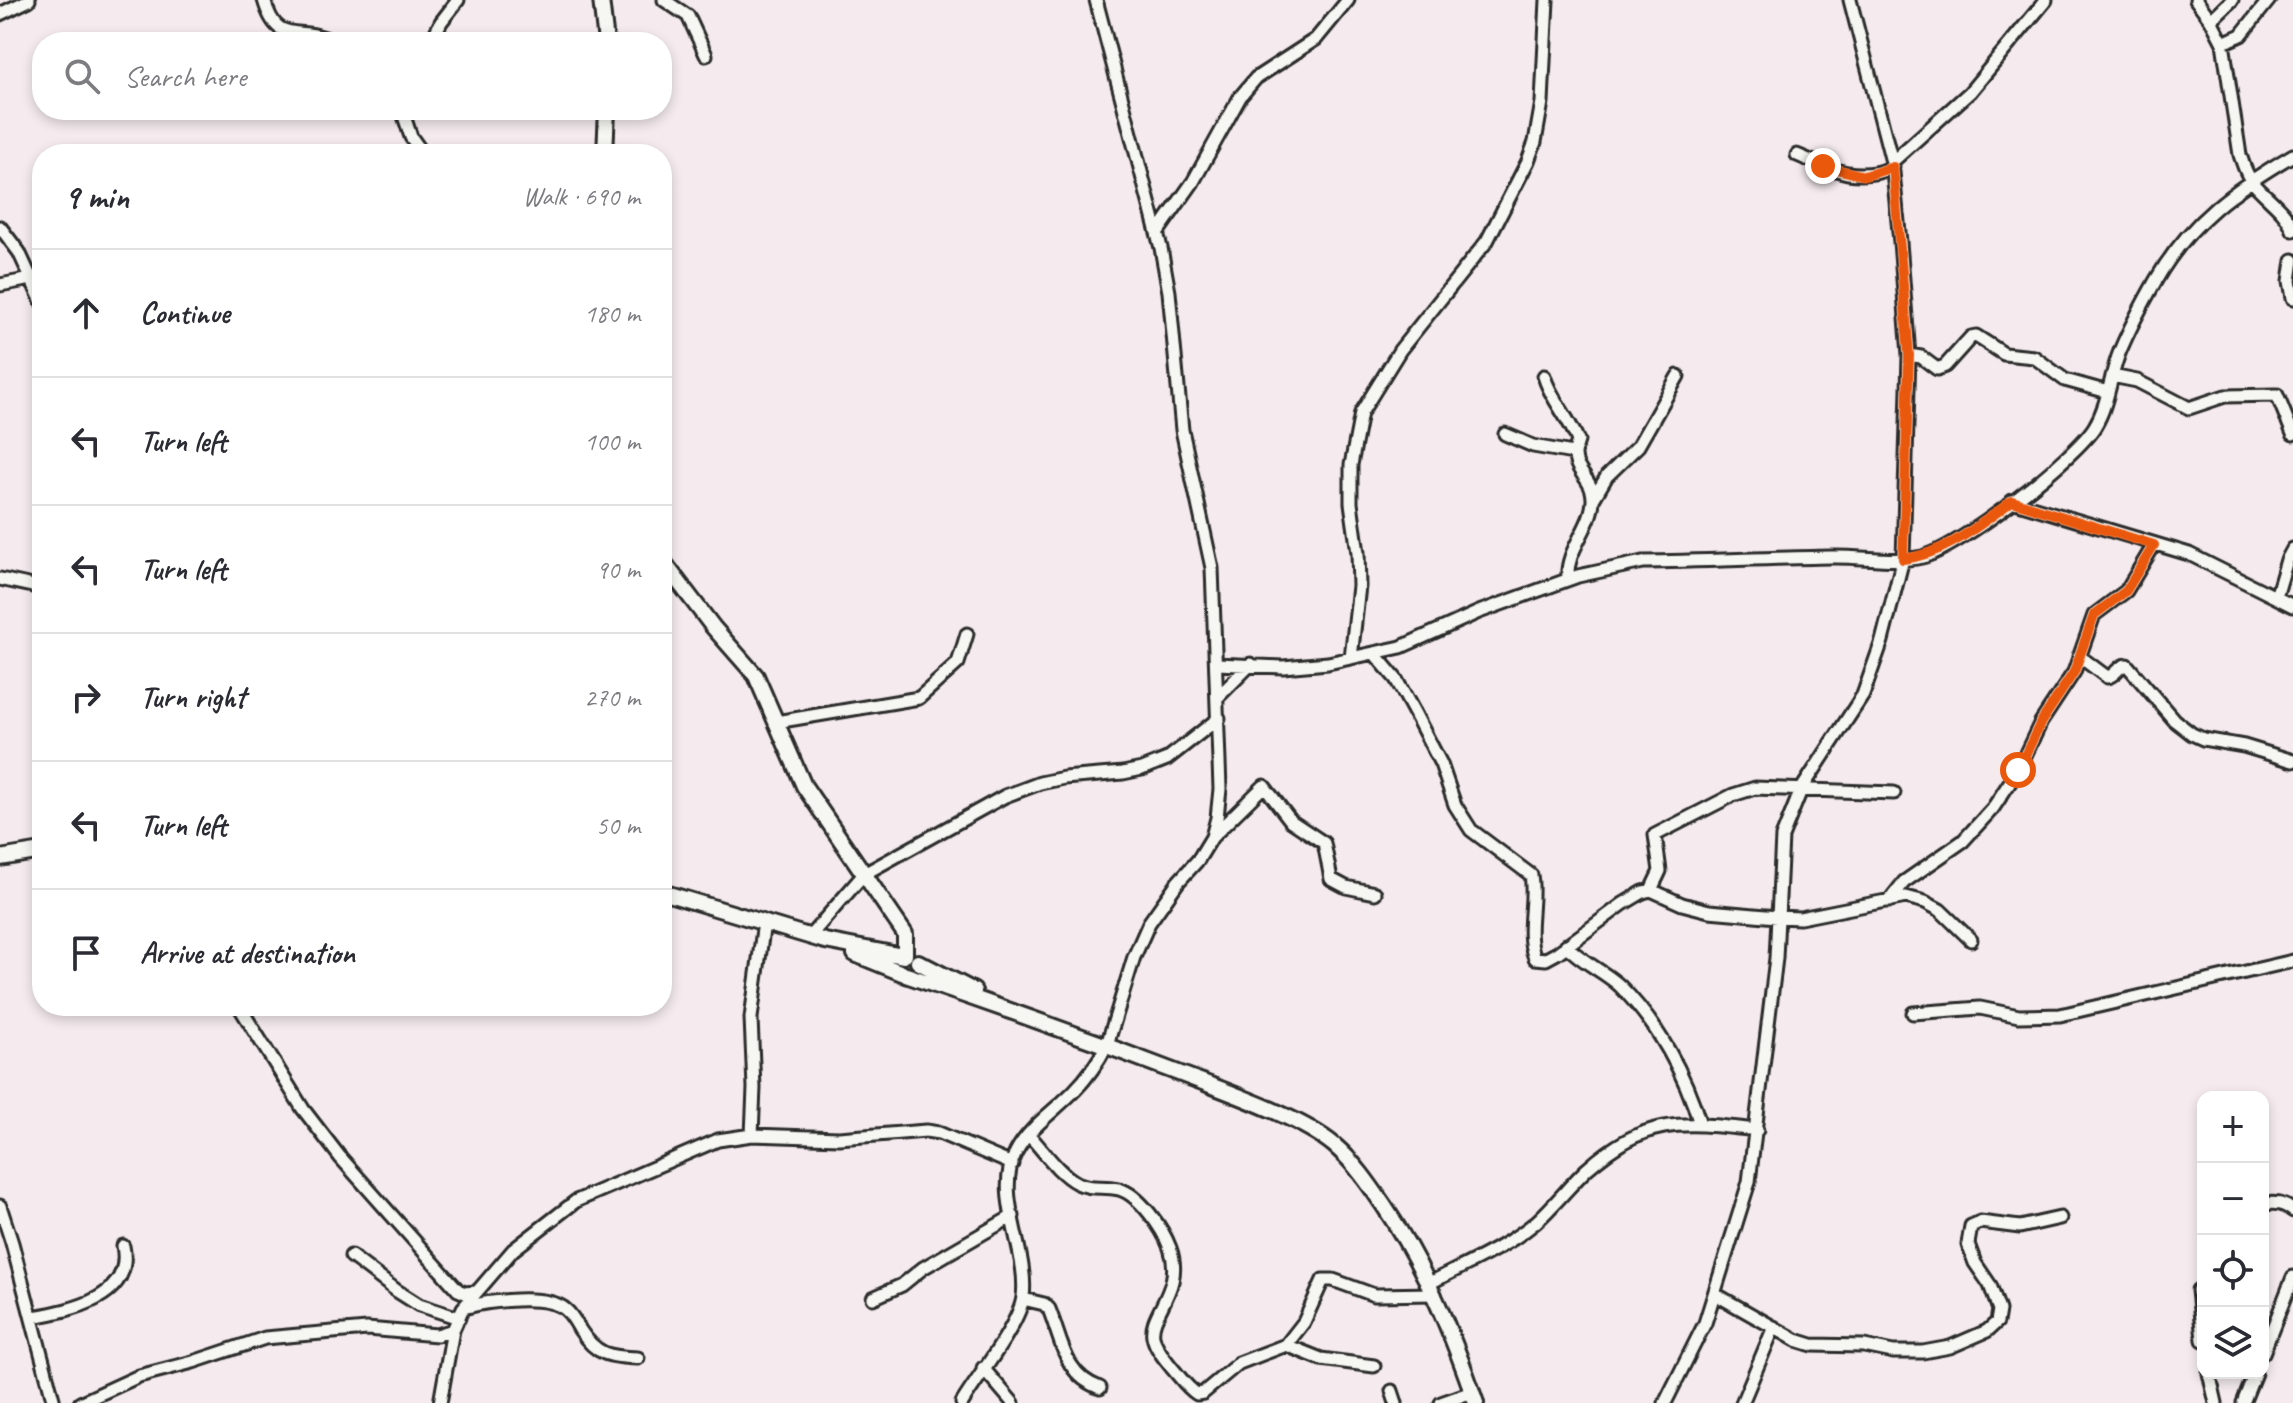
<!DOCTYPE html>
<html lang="en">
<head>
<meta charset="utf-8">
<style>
	body { margin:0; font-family:Caveat,sans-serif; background:#f2f2f3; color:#2b2b33 }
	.controls { position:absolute; right:24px; bottom:24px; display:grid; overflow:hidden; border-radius:16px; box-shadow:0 4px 12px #0003 }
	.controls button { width:72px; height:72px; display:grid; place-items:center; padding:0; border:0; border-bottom:2px solid #e1e1e2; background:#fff; color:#2b2b33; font:40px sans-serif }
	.stop { position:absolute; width:24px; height:24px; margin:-18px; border:6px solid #ea580c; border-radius:50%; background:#fff }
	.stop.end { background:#ea580c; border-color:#fff; box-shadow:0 2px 8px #0008 }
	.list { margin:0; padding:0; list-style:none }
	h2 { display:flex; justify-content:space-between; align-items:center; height:104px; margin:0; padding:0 32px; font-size:34px }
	h2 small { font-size:26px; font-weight:400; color:#7c7c81 }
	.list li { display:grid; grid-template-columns:52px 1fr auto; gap:24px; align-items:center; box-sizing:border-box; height:128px; padding:0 32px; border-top:2px solid #e1e1e2 }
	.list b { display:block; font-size:30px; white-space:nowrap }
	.list em { font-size:26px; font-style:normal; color:#7c7c81 }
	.icon { flex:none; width:44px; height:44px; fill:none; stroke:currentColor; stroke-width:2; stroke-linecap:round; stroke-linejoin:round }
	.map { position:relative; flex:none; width:2293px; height:1403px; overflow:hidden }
	.search { position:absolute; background:#fff; box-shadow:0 4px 12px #0003; left:32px; top:32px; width:640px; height:88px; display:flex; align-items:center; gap:20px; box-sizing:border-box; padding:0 28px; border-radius:32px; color:#7c7c81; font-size:30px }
	.panel { position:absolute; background:#fff; box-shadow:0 4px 12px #0003; left:32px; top:144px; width:640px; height:872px; border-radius:32px }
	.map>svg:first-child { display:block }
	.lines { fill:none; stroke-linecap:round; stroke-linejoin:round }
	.street-casing { stroke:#2b2b2b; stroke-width:17 }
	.secondary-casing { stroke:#2b2b2b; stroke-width:20 }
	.street { stroke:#f6f6f2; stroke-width:11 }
	.secondary { stroke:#f6f6f2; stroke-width:14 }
	.route { stroke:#ea580c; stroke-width:10 }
</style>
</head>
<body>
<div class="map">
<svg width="2293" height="1403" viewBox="0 0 2293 1403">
	<rect width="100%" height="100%" fill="#f5ebef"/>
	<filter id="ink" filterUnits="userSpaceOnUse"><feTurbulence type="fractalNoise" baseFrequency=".0125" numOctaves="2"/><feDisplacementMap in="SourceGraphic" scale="16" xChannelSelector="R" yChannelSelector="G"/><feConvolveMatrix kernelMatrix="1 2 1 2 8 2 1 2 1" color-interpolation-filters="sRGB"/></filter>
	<g filter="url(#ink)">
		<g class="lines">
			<g class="street-casing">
				<path id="street" d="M264,0C278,49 298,23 334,42
					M664,0L688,16L706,55
					M2196,0L2211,20L2223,43L2240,155C2243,163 2245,172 2251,180C2264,197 2286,209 2293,230
					M0,14L29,0
					M2211,20L2232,0
					M431,42L441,22L458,0
					M2223,43L2241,35L2269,0
					M402,110L411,137L423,154
					M1797,155C1830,169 1858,183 1893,167
					M1892,162L1970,92L2046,0
					M0,227L19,252L42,302
					M1157,233L1193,182L1240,97L1256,78L1316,39L1348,0
					M2293,260L2290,281L2293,298
					M0,285L42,277
					M1909,355L1921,357L1937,369L1945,366L1971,337L1976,336L2004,354L2034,357L2065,380L2108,392
					M1544,376C1551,400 1569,417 1578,441C1566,471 1594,475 1593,500C1592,528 1565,550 1568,579
					M2112,376L2137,381L2189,408L2225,396L2277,395L2293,434
					M1505,434L1533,446L1573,453
					M1594,498L1607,476L1638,446L1678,376
					M2012,501L2189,554L2293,606
					M0,579L42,588
					M2276,597L2287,560L2293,549
					M1374,653L1396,679L1415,714L1441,764L1455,805L1471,830L1531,875C1536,902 1524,932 1535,958L1546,959L1557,953L1623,904L1643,892L1651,890L1682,904L1709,911L1777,917L1800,918L1906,897L1925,902L1940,910L1971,940
					M2079,656L2107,677C2116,676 2118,665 2127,665L2174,720L2192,734L2203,739L2244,746L2293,761
					M1351,658L1359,586L1358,553L1351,503V465L1361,413L1400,350L1487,241L1528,161L1535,142L1542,102L1547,0
					M1217,664L1283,667L1328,663L1401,647L1479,612L1578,576L1643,562C1706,561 1769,558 1831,557C1861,556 1893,563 1922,557C1958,549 2077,457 2095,426C2109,403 2110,375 2120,351C2130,327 2143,303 2156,280C2190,221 2235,189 2293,155
					M1218,697L1251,664
					M776,722L919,698L958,663L967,634
					M1212,837L1264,786L1291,821L1324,843L1331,879L1346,887L1375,893
					M1651,890L1660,871L1655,835L1733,795L1755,788L1894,793
					M1889,901L1904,882L1963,841L1993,808L2018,770L2041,722L2074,672L2094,615L2126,591L2154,545
					M810,936L864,874L1005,796L1040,783L1064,778L1123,773L1142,769L1167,759L1219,718
					M1566,945C1581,962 1604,971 1620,986C1658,1024 1685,1074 1700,1124
					M239,1006L303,1109L340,1157L458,1290L465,1293L475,1292
					M1913,1013L1980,1008L2019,1016L2060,1015L2293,961
					M752,1135L754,1088L751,1018L764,922
					M1029,1135C1043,1150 1058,1173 1077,1183C1091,1190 1104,1185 1119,1189C1140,1195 1163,1229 1170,1248C1185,1289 1149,1313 1153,1336C1155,1348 1165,1359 1172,1368C1180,1377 1187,1388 1197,1394L1203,1393L1239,1363L1286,1345L1304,1322L1323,1280H1333L1374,1295L1435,1294
					M2263,1204C2275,1202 2284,1203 2293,1211
					M0,1206L12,1243L54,1403
					M351,1256L397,1291L419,1305L459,1318
					M1430,1283C1466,1264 1505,1248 1536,1222C1554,1206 1569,1186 1587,1169C1647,1116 1682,1122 1757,1130
					M2198,1290L2203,1340
					M1715,1294L1796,1340L1812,1345L1864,1346L1893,1352H1923L1950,1347L1987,1331L1997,1322L1999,1310L1990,1285L1975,1263L1968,1244L1971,1226L1980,1222L2020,1227L2060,1218
					M873,1298L902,1285L923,1268L1013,1216
					M1023,1299L1044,1304L1049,1309C1062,1341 1064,1375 1100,1388
					M463,1308C487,1301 547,1293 566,1310C572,1315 576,1323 580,1330C596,1355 609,1357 638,1358
					M33,1317C72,1310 134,1298 123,1246
					M1286,1345L1321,1359L1374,1366
					M2263,1353L2293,1277
					M983,1368L1013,1403
					M2209,1373L2216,1403
					M1392,1391L1396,1403
					M80,1403L139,1376L193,1362L265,1338L367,1329L437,1335L453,1330
					M440,1403L453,1330L463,1308L513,1250L576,1201L718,1140L752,1135L839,1138L926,1131L939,1133L1012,1164
					M962,1403C977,1378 1020,1323 1023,1297C1029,1251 993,1195 1016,1152C1029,1127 1056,1110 1075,1090C1088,1077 1098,1062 1107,1045L1134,957L1149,923L1178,882L1198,860L1212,837L1217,818L1220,789L1212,568L1182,430L1169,292L1161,248L1096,0
					M1441,1403L1472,1392
					M1665,1403L1705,1323L1749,1182L1776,958L1782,837L1801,790L1863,695L1882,641L1903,559L1909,355L1900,242L1892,162L1850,0
					M1742,1403L1774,1327
					M2243,1403L2255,1373"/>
			</g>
			<g class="secondary-casing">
				<path id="secondary" d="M601,0L606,42
					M605,154L607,110
					M662,560L713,627L756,676L804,786L905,934V955
					M0,858L42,851
					M662,892L825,941L903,956
					M855,954L902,973
					M918,962L974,991
					M906,975C1004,1008 1101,1043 1197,1080C1236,1095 1303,1119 1334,1145C1354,1162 1369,1184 1384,1206C1425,1267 1452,1333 1476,1403"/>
			</g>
			<use href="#street" class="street"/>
			<use href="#secondary" class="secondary"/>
		</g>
	</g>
	<g class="lines" filter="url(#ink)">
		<path class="route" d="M1823,166L1865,176L1893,167L1909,355L1903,559C1946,554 1978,526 2012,501L2154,545L2126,591L2094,615L2074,672L2041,722L2018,770"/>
	</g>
</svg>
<div class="controls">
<button>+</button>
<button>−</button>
<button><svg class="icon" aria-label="locate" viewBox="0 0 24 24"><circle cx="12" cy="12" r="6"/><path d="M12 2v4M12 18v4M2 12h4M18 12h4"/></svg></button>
<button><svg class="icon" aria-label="layers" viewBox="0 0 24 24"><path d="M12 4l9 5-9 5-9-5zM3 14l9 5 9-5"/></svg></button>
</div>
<div class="stop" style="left:2018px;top:770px"></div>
<div class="stop end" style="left:1823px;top:166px"></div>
<div class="search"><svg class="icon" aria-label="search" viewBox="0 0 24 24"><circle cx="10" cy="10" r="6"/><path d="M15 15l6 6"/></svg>Search here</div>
<section class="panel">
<h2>9 min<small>Walk · 690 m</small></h2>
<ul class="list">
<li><svg class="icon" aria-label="ahead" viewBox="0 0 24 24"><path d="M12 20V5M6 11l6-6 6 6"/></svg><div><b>Continue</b></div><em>180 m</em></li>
<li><svg class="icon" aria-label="left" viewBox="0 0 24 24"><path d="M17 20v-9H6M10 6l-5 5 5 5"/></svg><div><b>Turn left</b></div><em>100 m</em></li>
<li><svg class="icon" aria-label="left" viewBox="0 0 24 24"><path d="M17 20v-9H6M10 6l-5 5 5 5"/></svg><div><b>Turn left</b></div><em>90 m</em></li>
<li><svg class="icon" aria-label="right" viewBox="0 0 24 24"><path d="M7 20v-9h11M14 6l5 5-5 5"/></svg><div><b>Turn right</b></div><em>270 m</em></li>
<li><svg class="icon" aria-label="left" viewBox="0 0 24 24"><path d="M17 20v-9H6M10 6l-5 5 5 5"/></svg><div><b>Turn left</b></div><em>50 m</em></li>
<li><svg class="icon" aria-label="arrive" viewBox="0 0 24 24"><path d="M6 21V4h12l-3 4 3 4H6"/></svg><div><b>Arrive at destination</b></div></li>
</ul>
</section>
</div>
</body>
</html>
